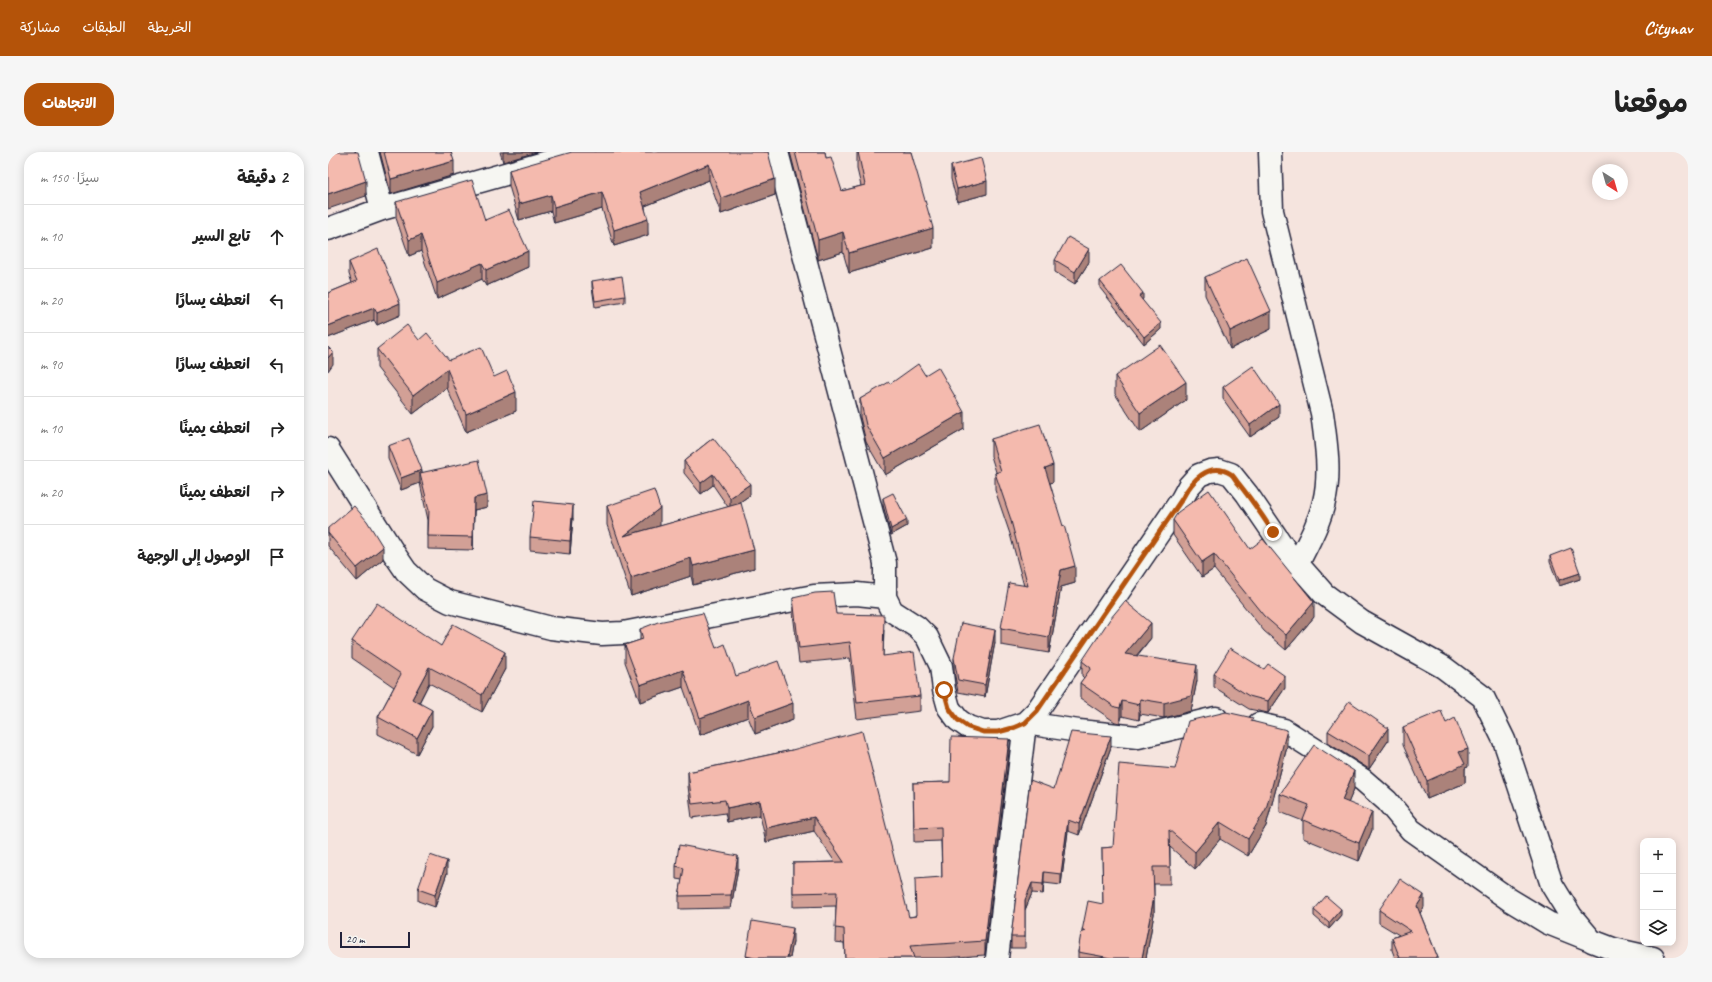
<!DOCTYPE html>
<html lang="ar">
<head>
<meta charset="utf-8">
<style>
	body { margin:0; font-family:Caveat,"Playpen Sans Arabic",sans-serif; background:#f6f6f6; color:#222; direction:rtl }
	.controls { position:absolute; right:12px; bottom:12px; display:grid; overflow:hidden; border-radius:8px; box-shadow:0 2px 10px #0003 }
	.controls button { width:36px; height:36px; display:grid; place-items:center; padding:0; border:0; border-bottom:1px solid #e0e0e0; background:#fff; color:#222; font:20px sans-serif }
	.compass { position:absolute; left:1264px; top:12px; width:36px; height:36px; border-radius:50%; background:#fff; box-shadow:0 2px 10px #0003; rotate:143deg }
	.scale { position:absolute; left:12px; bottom:10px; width:70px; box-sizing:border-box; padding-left:4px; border:2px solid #22223b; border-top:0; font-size:11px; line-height:14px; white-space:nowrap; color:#22223b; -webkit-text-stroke:3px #f6f6f2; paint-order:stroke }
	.stop { position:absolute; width:12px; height:12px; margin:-9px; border:3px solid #b45309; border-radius:50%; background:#fff }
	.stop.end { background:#b45309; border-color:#fff; box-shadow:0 1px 4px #0008 }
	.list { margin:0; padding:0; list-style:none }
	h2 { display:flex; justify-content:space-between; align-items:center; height:52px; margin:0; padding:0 16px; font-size:17px }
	h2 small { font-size:13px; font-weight:400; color:#767676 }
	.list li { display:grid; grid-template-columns:26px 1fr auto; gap:12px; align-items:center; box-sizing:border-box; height:64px; padding:0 16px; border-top:1px solid #e0e0e0 }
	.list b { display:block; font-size:15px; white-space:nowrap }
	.list em { font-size:13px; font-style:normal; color:#767676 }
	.icon { flex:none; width:22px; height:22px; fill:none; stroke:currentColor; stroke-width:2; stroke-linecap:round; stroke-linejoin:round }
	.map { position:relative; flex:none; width:1360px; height:806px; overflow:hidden; direction:ltr; border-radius:16px }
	header { display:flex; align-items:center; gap:24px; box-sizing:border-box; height:56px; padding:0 20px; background:#b45309; color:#fff }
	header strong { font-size:19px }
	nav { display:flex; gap:22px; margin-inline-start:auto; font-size:14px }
	.intro { display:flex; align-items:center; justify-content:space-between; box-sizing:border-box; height:96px; padding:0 24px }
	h1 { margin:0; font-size:28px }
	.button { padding:10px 18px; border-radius:16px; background:#b45309; color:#fff; font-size:14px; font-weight:700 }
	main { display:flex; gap:24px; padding:0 24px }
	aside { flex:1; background:#fff; border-radius:16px; box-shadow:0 2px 10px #0003 }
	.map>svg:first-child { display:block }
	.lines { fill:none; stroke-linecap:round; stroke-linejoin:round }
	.minor-casing { stroke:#22223b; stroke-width:25 }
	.minor { stroke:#f6f6f2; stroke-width:22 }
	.wall { fill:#d2a096; stroke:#22223b }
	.shaded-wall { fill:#ab827a; stroke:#22223b }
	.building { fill:#f4baae; stroke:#22223b }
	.route { stroke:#b45309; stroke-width:5 }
</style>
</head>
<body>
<header>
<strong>Citynav</strong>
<nav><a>الخريطة</a><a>الطبقات</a><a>مشاركة</a></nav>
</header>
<div class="intro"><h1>موقعنا</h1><a class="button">الاتجاهات</a></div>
<main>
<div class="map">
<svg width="1360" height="806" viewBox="0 0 1360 806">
	<rect width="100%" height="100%" fill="#f5e4de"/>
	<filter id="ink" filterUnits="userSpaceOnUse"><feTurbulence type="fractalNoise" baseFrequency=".025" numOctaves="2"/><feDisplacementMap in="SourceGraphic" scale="8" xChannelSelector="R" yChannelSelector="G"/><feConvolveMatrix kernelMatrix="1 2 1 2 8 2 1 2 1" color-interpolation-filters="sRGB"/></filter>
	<g filter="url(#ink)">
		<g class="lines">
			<g class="minor-casing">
				<path id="minor" d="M39,0L54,57
					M449,0L557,411V445
					M942,0L944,59L994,261C998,290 1003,322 996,350C991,372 979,393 969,413
					M0,77L54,57L255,0
					M0,297L67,403L78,419L97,437L122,450L223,476L274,482L295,481L486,444L529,442L557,445L564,459L589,475L599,485L613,514L616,538L621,556L630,568L640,575L655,580H670L697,571L709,559L854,347L861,334L871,323L882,319L891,318L903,322L919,342L958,399L996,442L1034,470L1115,515L1155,545L1176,588L1224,733L1243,764L1264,789L1285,797L1325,806
					M931,572L956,578L1035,628L1059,649L1083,678L1182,748L1220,771L1260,787
					M669,806L697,571L751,579L810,585L888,566"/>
			</g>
			<use href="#minor" class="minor"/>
		</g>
		<path class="wall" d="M52,0H123L126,23L63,42Z
			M172,0H209L175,10Z
			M440,0L447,43L393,62L381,28L317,54L320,83L286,94L274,57L226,71L223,59L191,68L181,34V18Z
			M462,0H497L498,6L514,39L533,34L529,17V0H583L605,96L521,121L515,100L490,108Z
			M1357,0H1360V7Z
			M623,14L659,42L629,50L623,27Z
			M68,50L157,68L200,115L158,134L154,127L109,147L93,99L81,104L68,66Z
			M727,108L761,110L747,132L727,120Z
			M21,110L72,163L49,173L46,168L0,186V141L24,131L21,122Z
			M877,125L943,177L902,197L877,143Z
			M264,129L297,144V150L267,155L264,135Z
			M772,129L815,147L814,148L833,177L816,192L772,136Z
			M91,188L121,208L166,225L188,259L138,280L119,236L85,262L49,216V197Z
			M597,223L636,277L557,323L538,290L532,265V247L562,232Z
			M787,224L858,248L812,280L787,242Z
			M895,235L951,265L922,285L895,247Z
			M385,286L422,343L409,352L426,416L365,433L363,424L303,444L279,373V354L332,374L400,355L385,333L373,342L356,321V309Z
			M663,287L725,330L722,331L747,431L733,435L721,501L673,493V476L696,434L682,382L667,338V321L668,320L663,304Z
			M60,294L94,320L159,355L146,358L145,398L100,397V368L92,331L73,338L60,307Z
			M555,346L579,374L563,383L555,353Z
			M245,366L242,402L202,398V385Z
			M845,368L922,397L986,465L958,498L936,479L886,417L874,425L845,383Z
			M0,376L55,407L29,429L0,394Z
			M1222,404L1252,427L1231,434L1222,410Z
			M465,446L508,462L556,478L555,504L592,544V559L529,567L522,506L471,511L465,461Z
			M312,477L388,496L408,524L465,568L427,582L420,565L372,583L355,535L312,550L297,510V493L312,488Z
			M823,486L809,504L869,528L863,559L836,566L812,562L811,568L794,564L792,571L787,570L752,546V531L756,526L754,524V509Z
			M24,489L113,494L177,517L154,560L101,531L91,551L104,574L89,602L50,582V565L66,535L24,506Z
			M667,490L657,545L630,540L626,519V506Z
			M886,522L957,536L940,561L921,557L886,535Z
			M925,569L959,595L938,674L920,704L892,687L867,717L842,695V732H826V762L818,806H750V800L754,779L775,752L774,696L785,695L847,617Z
			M1075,575L1140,615L1137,616V631L1099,647L1075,593Z
			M1000,579L1060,589L1041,617L1000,591Z
			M783,595L751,683L740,679L733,733L716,731L715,742L704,741L697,758V796H683V785L726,637Z
			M464,598L581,765L587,764L614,725L613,689L586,690L585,631L622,630L681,601L657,803L616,806H517L516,791L507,790L508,754L465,755V711L507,710L486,679L438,690L432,663L399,670L397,661L364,666L360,634V620Z
			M1026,637L1020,651L1044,678L1031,709L975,686V669L952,660V642Z
			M348,714L410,716L403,756L351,757V744L354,728L348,727Z
			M119,721L107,755L90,749V737Z
			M1096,755L1092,761L1110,806H1067L1064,798V786L1071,783L1051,771V758Z
			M986,758L1013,763L1001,777L986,764Z
			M465,789L462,806H418V804Z"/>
		<path class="shaded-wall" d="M175,0H209L175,10Z
			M126,9V23L63,42V27Z
			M381,12V28L312,56V40Z
			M447,27V43L393,62V46Z
			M38,29V44L0,57V42Z
			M659,29V42L629,50V37Z
			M274,40V57L226,71V55Z
			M223,43V59L191,68V52Z
			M320,67V83L286,94V78Z
			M605,76V96L521,121V101Z
			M515,80V100L490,108V88Z
			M93,83V99L81,104V88Z
			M761,97V110L747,132V120Z
			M200,99V115L158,134V118Z
			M154,111V127L109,147V131Z
			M815,141V147L811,150V144Z
			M72,151V163L49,173V161Z
			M46,156V168L0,186V174Z
			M943,159V177L902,197V179Z
			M833,171V177L816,192V185Z
			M5,200V212L0,219V206Z
			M119,217V236L85,262V243Z
			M858,230V248L812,280V261Z
			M188,240V259L138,280V262Z
			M951,252V265L922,285V273Z
			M636,260V277L557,323V306Z
			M725,313V330L717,333V316Z
			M94,318V328L92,321V331L73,338V326Z
			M385,322V333L373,342V331Z
			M422,332V343L402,357V346Z
			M159,343V355L146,358L145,398L146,346Z
			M245,353V366L242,402V389Z
			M332,356V374L296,384Z
			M579,368V374L563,383V377Z
			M55,395V407L29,429V416Z
			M426,398V416L365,433V414Z
			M886,402V417L874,425V410Z
			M363,406V424L303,444V426Z
			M747,414V431L733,435L721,501V485L733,418Z
			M1252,421V427L1231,434V428Z
			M986,450V465L958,498V483Z
			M823,471V486L797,517V502Z
			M667,478V490L657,545V533Z
			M177,500V517L154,560V543Z
			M869,513V528L863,559L836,566V551Z
			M101,515V531L84,564V547Z
			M355,518V535L312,550V533Z
			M957,524V536L940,561V549Z
			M812,547V562L811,568V553Z
			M420,548V565L372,583V566Z
			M794,549V564L792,571V556Z
			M465,551V568L427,582V565Z
			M104,558V574L89,602V586Z
			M1060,576V589L1041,617V604Z
			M959,578V595L938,674L920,704V687Z
			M783,584V595L751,683V672Z
			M681,587V601L657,803V789Z
			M1140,597V615L1137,616V631L1099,647V629L1131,600Z
			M1026,619V637L1014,666V648Z
			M432,649V663L399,670V656Z
			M1044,660V678L1031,709V691Z
			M486,665V679L438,690V676Z
			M740,668V679L733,733V722Z
			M892,670V687L867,717V700Z
			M410,704V716L403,756V743Z
			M119,709V721L107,755V743Z
			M716,720V731L715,742V732Z
			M704,731V741L697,758V748Z
			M1096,743V755L1089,766V754Z
			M826,745V762L818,806H814Z
			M1013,757V763L1001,777V771Z
			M465,776V789L462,806H459Z"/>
		<path class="building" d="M0,0H30L38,29L0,42Z
			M56,0H123L126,9L63,27Z
			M244,0H440L447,27L393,46L381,12L312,40L320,67L286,78L274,40L226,55L223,43L191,52L181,18Z
			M467,0H497L498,6L503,5L514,39L537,33L530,0H583L605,76L521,101L515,80L490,88Z
			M653,6L659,29L629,37L623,14Z
			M144,28L157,68L181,58L200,99L158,118L154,111L109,131L93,83L81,88L68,50Z
			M740,85L761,97L747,120L727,108Z
			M50,97L72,151L49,161L46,156L0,174V141L29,129L21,110Z
			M919,106L943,159L902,179L877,125Z
			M793,113L815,141L811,144L833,171L816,185L772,129Z
			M294,124L297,144L267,149L264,129Z
			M79,173L91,188L99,181L121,208L153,195L166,225L179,219L188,240L138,262L119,217L85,243L49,197Z
			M832,193L858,230L812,261L787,224Z
			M0,195L5,200L0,206Z
			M590,212L597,223L610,215L636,260L557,306L538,273L532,247L561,230L562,232Z
			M925,214L951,252L922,273L895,235Z
			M712,272L725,313L717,316L735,374L736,373L747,414L733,418L721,485L673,476L681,431L700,434L682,365L667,321L673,319L663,287Z
			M81,286L94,318L73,326L60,294Z
			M385,286L422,332L402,346L385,322L373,331L356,309Z
			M151,308L159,343L146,346L145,385L100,384L101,358L92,321Z
			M326,338L332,356L296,384L413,351L426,398L365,414L363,406L303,426L279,354Z
			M881,338L922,397L935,387L986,450L958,483L936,464L886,402L874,410L845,368L850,360Z
			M565,341L579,368L563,377L555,346Z
			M206,349L245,353L242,389L202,385Z
			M26,354L39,369L55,395L29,416L0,381V376Z
			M1243,396L1252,421L1231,428L1222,404Z
			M505,440L508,462L556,463L555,504L586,500L592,544L529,551L522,490L471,496L465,446L487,441Z
			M797,449L823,471L797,502L869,513L863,544L836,551L812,547L811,553L794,549L792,556L787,555L752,531L763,516L754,509L782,467Z
			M49,451L113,494L125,472L177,500L154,543L101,515L84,547L104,558L89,586L50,565L73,522L24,489Z
			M375,461L388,496L397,492L408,524L450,509L465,551L427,565L420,548L372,566L355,518L312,533L297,493L315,487L312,477L330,470Z
			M633,471L667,478L657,533L630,528L626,506Z
			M902,496L936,517L940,512L957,524L940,549L921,544L886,522Z
			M1021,549L1060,576L1041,604L1000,579Z
			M1113,559L1118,571L1127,566L1140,597L1131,600L1137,612L1099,629L1075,575Z
			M898,560L925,566L923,569L959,578L938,657L920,687L892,670L867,700L841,678L842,715H825L826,745L814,806H783L750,800L753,781L758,779H754L760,749L775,752L774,696L785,695L791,612L847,617L860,569Z
			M534,579L581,765L588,764L587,727L614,725L613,675L586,676L585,631L622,630L623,585L681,587L657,789L582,794L586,806H517L516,777L507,776L509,740L465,741V711L516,710L486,665L438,676L432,649L399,656L397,648L364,652L360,620L464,598Z
			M743,580L783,584L751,672L740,668L733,722L716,720L715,732L704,731L697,748V785H683L702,628L726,637Z
			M986,593L1026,619L1014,648L1044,660L1031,691L975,668L981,653L952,642Z
			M351,693L410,704L403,743L351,744L356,716L348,714Z
			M102,703L119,709L107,743L90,737Z
			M1072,727L1096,743L1089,754L1110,806H1072L1064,786L1083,779L1051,758Z
			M998,744L1013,757L1001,771L986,758Z
			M424,769L465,776L459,806H427L418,804Z"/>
	</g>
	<g class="lines" filter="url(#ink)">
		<path class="route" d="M616,538L621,556L630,568L640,575L655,580H670L685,576L697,571L709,559L854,347C863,330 881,308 903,322C906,324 908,329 911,332C923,347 934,363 945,380"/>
	</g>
</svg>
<div class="controls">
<button>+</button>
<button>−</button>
<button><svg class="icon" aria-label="layers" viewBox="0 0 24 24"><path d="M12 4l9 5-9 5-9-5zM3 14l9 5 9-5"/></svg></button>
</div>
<svg class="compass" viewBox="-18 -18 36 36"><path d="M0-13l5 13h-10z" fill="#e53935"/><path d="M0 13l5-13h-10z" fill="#767676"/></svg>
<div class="scale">20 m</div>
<div class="stop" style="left:616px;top:538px"></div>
<div class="stop end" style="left:945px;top:380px"></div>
</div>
<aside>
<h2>2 دقيقة<small>سيرًا · 150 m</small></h2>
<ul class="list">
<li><svg class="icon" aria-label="ahead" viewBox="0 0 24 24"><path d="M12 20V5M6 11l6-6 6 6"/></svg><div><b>تابع السير</b></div><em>10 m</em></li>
<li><svg class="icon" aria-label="left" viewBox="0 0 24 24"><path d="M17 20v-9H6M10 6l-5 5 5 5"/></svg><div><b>انعطف يسارًا</b></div><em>20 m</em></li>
<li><svg class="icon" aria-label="left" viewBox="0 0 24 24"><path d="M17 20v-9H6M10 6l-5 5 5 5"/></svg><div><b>انعطف يسارًا</b></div><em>90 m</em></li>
<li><svg class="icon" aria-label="right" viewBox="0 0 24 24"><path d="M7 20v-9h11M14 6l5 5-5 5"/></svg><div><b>انعطف يمينًا</b></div><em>10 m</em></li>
<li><svg class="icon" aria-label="right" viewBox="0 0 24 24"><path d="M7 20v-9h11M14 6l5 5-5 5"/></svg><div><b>انعطف يمينًا</b></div><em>20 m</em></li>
<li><svg class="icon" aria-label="arrive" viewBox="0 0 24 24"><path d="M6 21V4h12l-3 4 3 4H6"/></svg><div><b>الوصول إلى الوجهة</b></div></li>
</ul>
</aside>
</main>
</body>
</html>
